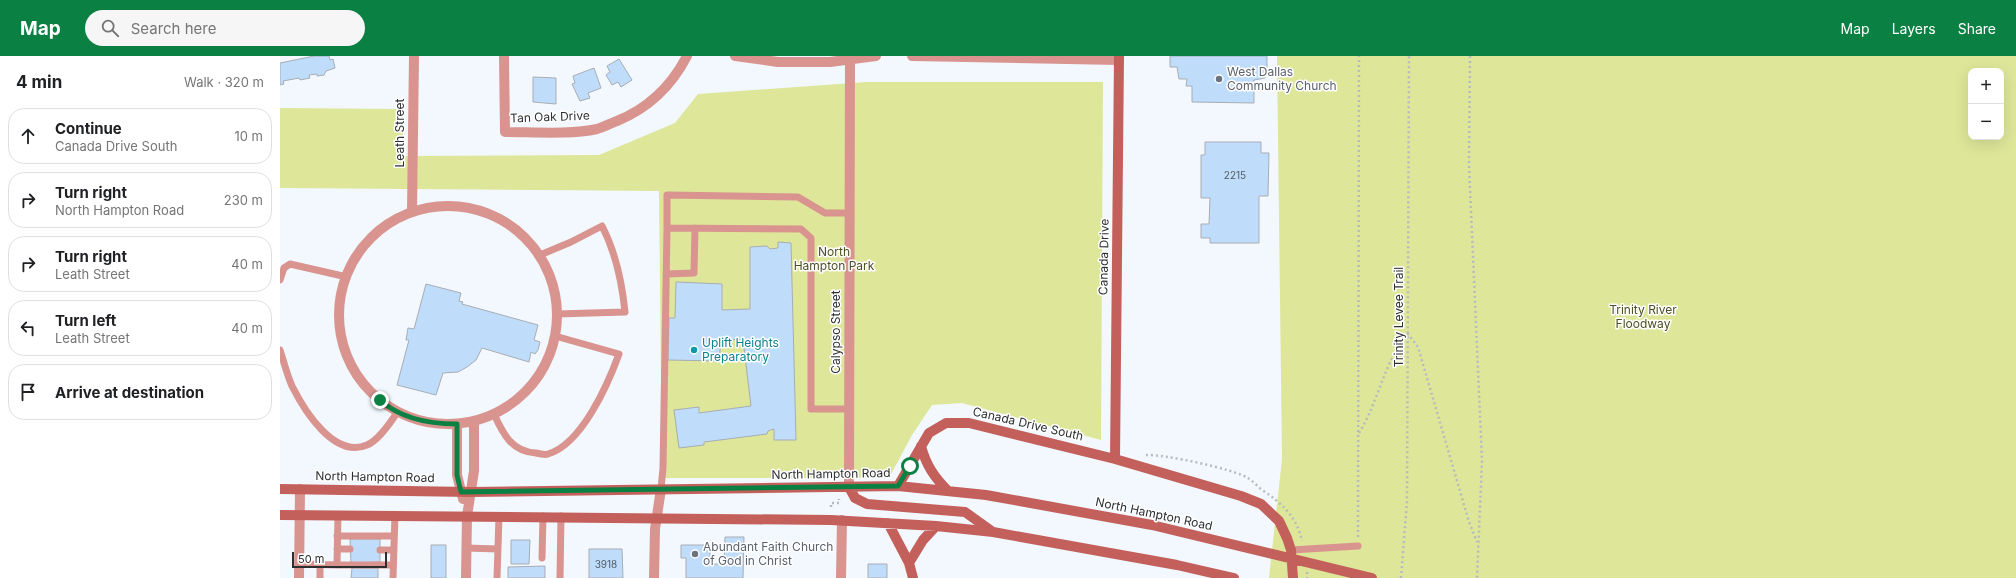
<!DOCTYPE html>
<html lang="en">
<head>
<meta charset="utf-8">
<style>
	body { margin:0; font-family:Inter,sans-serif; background:#f6f6f6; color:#202124 }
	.controls { position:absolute; right:12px; top:12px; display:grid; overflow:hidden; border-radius:8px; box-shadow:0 4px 16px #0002 }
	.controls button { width:36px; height:36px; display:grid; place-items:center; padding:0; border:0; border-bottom:1px solid #e0e0e0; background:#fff; color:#202124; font:20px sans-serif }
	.scale { position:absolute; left:12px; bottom:10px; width:95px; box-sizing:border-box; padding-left:4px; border:2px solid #2c2e30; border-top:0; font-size:11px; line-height:14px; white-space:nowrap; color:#2c2e30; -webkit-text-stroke:3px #fff; paint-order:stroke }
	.stop { position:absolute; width:12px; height:12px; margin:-9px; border:3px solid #0b8043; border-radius:50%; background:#fff }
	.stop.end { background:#0b8043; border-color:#fff; box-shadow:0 1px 4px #0008 }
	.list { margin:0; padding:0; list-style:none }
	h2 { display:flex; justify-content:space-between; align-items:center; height:52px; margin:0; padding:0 16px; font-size:17px }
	h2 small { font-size:13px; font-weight:400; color:#757577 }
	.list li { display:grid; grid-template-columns:26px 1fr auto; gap:12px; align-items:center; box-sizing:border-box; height:56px; margin:0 8px 8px; padding:0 8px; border:1px solid #e0e0e0; border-radius:16px }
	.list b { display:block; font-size:15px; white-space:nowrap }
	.list p { margin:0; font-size:13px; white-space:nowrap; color:#757577 }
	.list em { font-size:13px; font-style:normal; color:#757577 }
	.icon { flex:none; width:22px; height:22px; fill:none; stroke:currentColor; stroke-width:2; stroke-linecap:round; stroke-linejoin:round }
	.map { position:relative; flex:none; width:1736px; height:522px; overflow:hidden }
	header { display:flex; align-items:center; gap:24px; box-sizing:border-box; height:56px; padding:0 20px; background:#0b8043; color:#fff }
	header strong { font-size:19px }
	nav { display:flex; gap:22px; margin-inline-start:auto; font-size:14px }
	.search { width:280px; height:36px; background:#f6f6f6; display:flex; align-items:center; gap:10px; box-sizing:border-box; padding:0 14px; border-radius:22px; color:#757577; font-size:15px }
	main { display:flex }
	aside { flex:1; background:#fff }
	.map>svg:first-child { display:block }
	.green { fill:#dde699; fill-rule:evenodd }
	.building { fill:#bfddfa; stroke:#a7adb3 }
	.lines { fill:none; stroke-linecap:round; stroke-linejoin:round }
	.path { stroke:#b6bbc0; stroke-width:2.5; stroke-dasharray:2 3; stroke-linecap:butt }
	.lane { stroke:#d9948f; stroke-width:7 }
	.street { stroke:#d9948f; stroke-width:10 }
	.secondary { stroke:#c4605c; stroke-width:10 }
	.route { stroke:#0b8043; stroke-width:5 }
	.worship-dot { fill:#6b7280; stroke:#fff; stroke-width:1.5 }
	.culture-dot { fill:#0f9aa8; stroke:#fff; stroke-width:1.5 }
	.labels { text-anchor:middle; stroke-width:3; stroke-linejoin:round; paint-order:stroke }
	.number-label { font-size:10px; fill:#515a62 }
	.worship-label { font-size:12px; fill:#5b616d; stroke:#fff; text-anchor:start }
	.street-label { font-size:12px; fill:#2c2e30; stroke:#fff }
	.park-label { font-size:12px; fill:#4c4f25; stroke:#fff }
	.culture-label { font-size:12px; fill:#0d838f; stroke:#fff; text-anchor:start }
</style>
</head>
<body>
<header>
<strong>Map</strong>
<div class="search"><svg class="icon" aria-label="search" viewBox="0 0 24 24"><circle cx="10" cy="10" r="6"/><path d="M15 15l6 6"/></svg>Search here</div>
<nav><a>Map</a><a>Layers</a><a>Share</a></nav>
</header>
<main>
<aside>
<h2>4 min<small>Walk · 320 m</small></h2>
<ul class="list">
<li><svg class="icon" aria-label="ahead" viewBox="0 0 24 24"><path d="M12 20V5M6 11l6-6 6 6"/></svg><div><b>Continue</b><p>Canada Drive South</p></div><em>10 m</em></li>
<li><svg class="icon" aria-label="right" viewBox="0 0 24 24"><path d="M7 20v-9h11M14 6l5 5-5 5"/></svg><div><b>Turn right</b><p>North Hampton Road</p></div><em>230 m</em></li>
<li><svg class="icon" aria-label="right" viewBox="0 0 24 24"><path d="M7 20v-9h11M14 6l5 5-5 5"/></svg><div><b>Turn right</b><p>Leath Street</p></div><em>40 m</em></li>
<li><svg class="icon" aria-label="left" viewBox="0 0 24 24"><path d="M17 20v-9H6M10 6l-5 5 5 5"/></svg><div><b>Turn left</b><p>Leath Street</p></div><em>40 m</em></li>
<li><svg class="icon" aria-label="arrive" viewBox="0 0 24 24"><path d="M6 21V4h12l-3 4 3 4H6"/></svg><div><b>Arrive at destination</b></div></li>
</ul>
</aside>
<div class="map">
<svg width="1736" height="522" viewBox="0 0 1736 522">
	<rect width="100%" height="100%" fill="#f2f8fe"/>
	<path class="green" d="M997,0H1736V522H989L1002,403ZM1691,15H1721V81H1691Z
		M586,26H823L821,384L682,347L652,349L632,379L609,422H382L379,135L0,132V52L123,53V100L319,99L395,67L418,38Z"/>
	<path class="building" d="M34,0H49L50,4L53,3L55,12L46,15L44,19L37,20V18L29,19L30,22L20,24L19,22L3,25L4,28L0,29V7Z
		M890,0H987V12H985V22L974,24V47L912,46V30H906L907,23H899L897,11H890Z
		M339,3L352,24L341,31L338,26L332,29L326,19L330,16L327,10Z
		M314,12L321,32L308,37L310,42L300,45L292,28L295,27L293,20Z
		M253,21L276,22V48L253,46Z
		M925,86H981V97H989L988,140H979V187H930V182H921V168H929L930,142H921V99H925Z
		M498,186L511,187L516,384H494V373L488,375L487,378L424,386V389L399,392L394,354L419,351V357L471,350L463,284L441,283L439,305L388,304L389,262H395L396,226L442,228V254L470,253V191L487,190L490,193L498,192Z
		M146,228L181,237L179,245L183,246L182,248L258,269L254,284L260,286L258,294L255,298L251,296L249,306L202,292L196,304L187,311L178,316L163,317L156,339L117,329L129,284H126L128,272L134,273Z
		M445,481H464L463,522H406V502H401V489H430V508H444Z
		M70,483H100V506L71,507Z
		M231,484H250L249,508H231Z
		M151,489H166V522H151Z
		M309,493H342L343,522H309Z
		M588,508H607V522H588Z
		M265,510V522H228V511Z
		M72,512H98V522H71Z"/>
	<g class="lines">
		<path class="path" d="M1190,0L1189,109L1202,405L1197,522
			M1079,377C1099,345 1103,307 1128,278L1138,291L1189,466L1197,486
			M866,399C883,398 954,413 968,422C973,425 977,430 982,434C1002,447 1017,461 1022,485
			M551,451V447H559V443
			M1078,481L1079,0
			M1027,516V522
			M1121,522L1127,446L1129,0"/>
		<path class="lane" d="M260,199L291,186L322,170C336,197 342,226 345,256L277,258
			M386,218L414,217L415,172
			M0,224L4,212L10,208L67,221
			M0,294C4,306 7,319 12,330C24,354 54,403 87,389C99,384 111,366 118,355
			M569,353H531V182L521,173L387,172V139L518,141L545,157H570
			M214,358C223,378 232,396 256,397C260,398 265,399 268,398C302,388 328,328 339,298L275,280
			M381,433L383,412L387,172
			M57,480H114
			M186,492L218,493
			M57,493H70
			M100,494H114
			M1011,494L1078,490
			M262,502L263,460
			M19,508L57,509L58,459
			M57,509H113
			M40,522V509
			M113,522L115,459
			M217,522L219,460
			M280,522L281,460"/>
		<path class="street" d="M224,0L225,76C253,76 290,79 317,73C324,71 331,67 337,65C369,52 391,31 407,0
			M455,0L498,6H550L596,0
			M632,0L839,4
			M59 259a109 109 0 1 1 218 0a109 109 0 1 1-218 0Z
			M132,155L134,0
			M177,368V419L183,443
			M569,431L570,0
			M19,522L20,433
			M186,522L187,460L194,415V365
			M374,522L375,473L381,433
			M561,522L562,464"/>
		<path class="secondary" d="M641,390C646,409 654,421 668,435
			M835,403L839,0
			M618,430L649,377L666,367H689L835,403L961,440L981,448L999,465L1007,482L1011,494L1013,522
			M569,431L575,442L587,448L685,456L713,476
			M0,433L190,436L618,430L706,439L872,469L1092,522
			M0,459L551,464L656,470L713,476L897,509L954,522
			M608,467L629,507L633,522
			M629,507L643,484L656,470"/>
	</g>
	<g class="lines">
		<path class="route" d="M100,344C121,363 150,368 177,368V419L181,436L618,430L630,410"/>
	</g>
	<g class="worship-dot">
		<circle cx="939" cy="23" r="4"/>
		<circle cx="415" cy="498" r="4"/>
	</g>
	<circle class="culture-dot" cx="414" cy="294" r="4"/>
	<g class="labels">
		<g class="number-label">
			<text x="955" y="123">2215</text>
			<text x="326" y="512">3918</text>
		</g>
		<g class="worship-label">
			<text x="947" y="20">West Dallas<tspan x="947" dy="14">Community Church</tspan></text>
			<text x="423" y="495">Abundant Faith Church<tspan x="423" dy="14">of God in Christ</tspan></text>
		</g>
		<g class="street-label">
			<text transform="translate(270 61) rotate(-2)" y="4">Tan Oak Drive</text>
			<text transform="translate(120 77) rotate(-90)" y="4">Leath Street</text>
			<text transform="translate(824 201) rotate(-89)" y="4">Canada Drive</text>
			<text transform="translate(1119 261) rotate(-90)" y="4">Trinity Levee Trail</text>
			<text transform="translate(556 276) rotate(-90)" y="4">Calypso Street</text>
			<text transform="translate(748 368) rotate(13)" y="4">Canada Drive South</text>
			<text transform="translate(551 418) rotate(-1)" y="4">North Hampton Road</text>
			<text transform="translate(95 421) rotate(1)" y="4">North Hampton Road</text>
			<text transform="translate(874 458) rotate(12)" y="4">North Hampton Road</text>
		</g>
		<g class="park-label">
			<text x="554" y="200">North<tspan x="554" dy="14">Hampton Park</tspan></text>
			<text x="1363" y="258">Trinity River<tspan x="1363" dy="14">Floodway</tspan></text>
		</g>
		<g class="culture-label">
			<text x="422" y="291">Uplift Heights<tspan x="422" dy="14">Preparatory</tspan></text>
		</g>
	</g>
</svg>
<div class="controls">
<button>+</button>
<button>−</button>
</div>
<div class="scale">50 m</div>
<div class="stop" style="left:630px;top:410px"></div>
<div class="stop end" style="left:100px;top:344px"></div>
</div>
</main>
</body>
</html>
